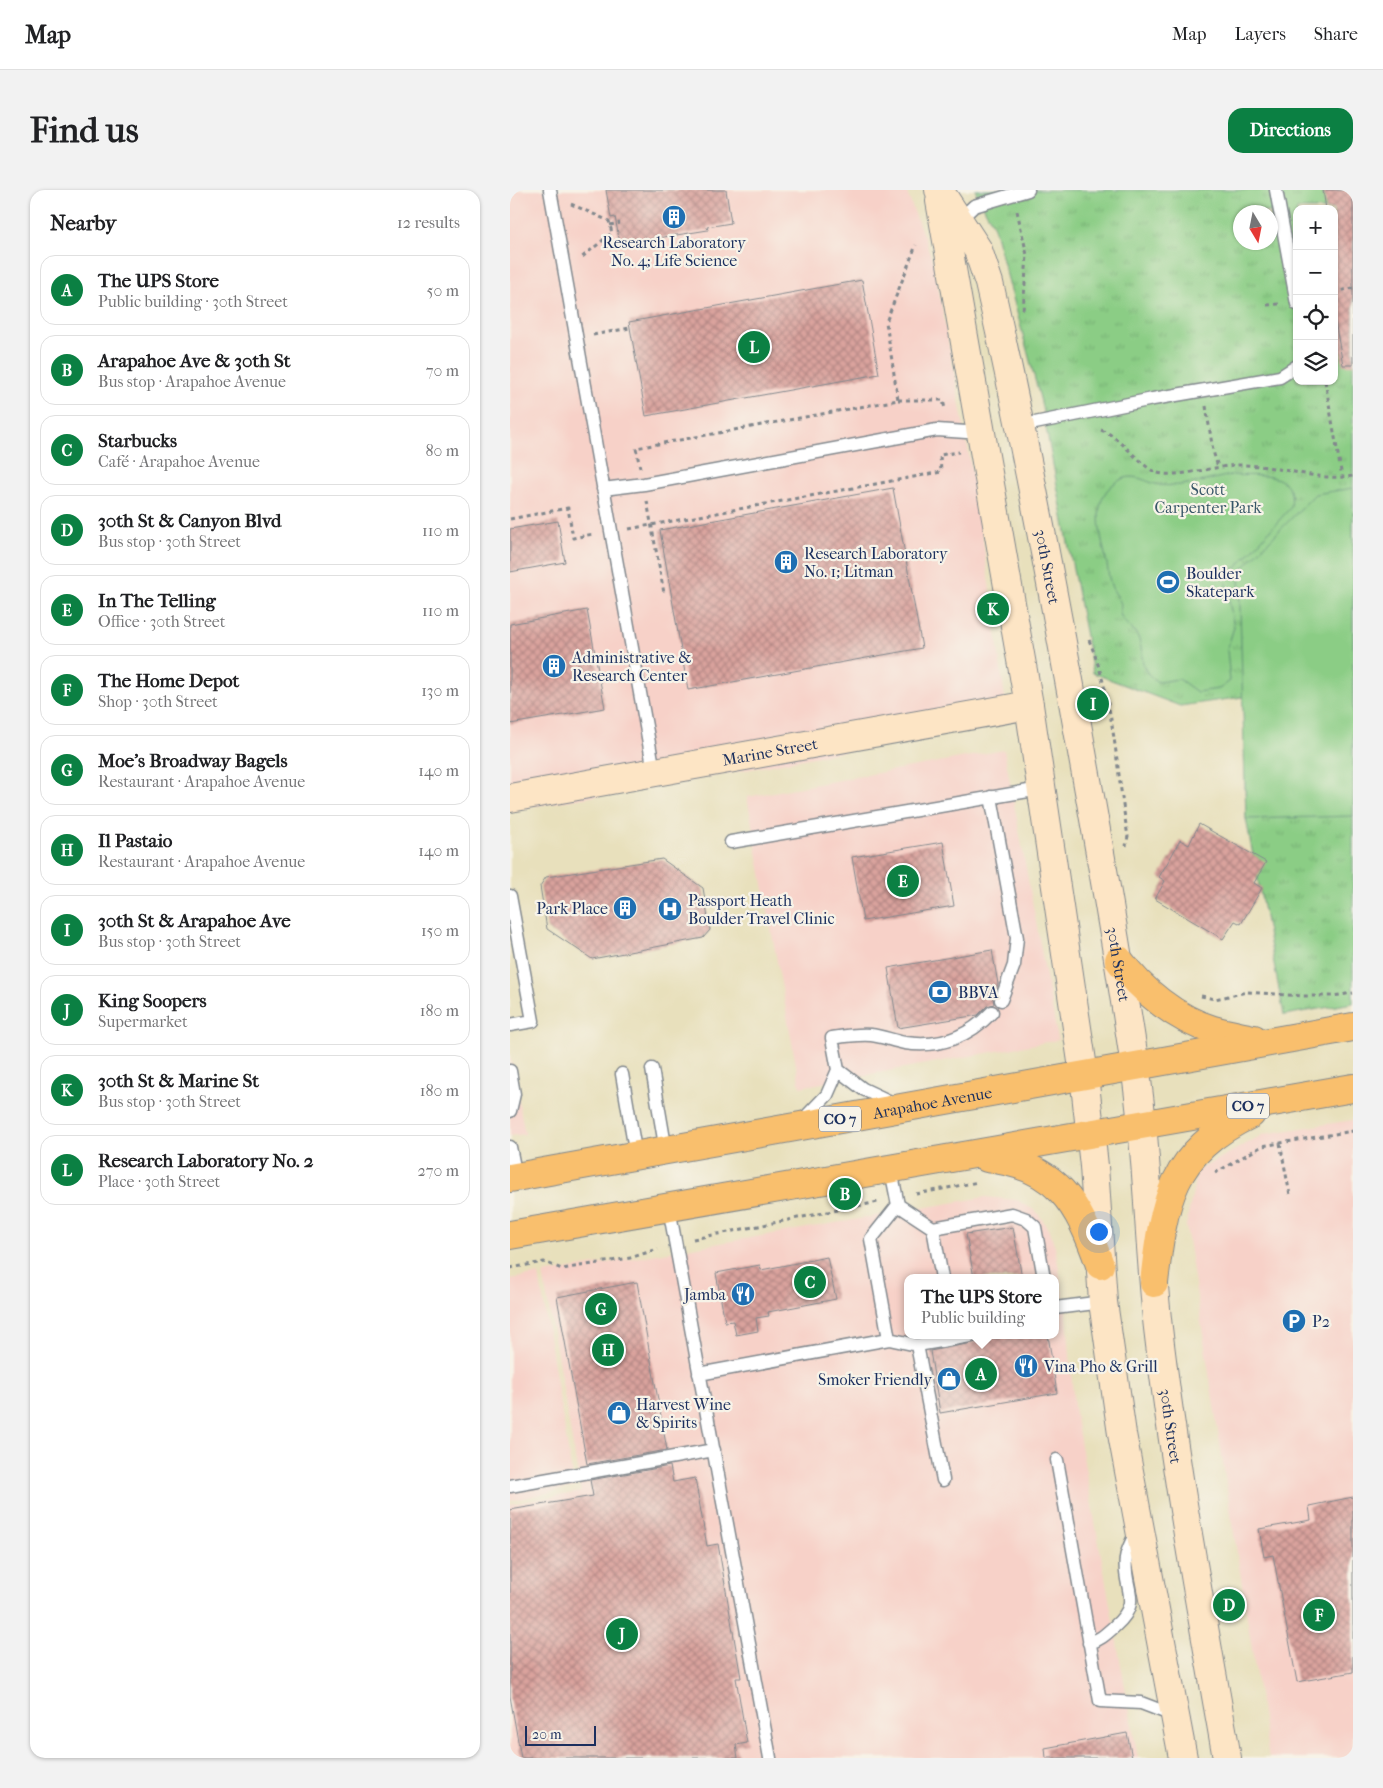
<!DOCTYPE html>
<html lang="en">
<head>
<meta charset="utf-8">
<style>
	body { margin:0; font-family:"IM FELL French Canon",serif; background:#f2f2f2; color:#202124 }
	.controls { position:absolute; right:15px; top:15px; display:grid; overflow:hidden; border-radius:10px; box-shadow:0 1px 4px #0004 }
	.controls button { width:45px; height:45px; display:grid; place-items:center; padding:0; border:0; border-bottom:1px solid #e0e0e0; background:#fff; color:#202124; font:25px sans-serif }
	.compass { position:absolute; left:723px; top:15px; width:45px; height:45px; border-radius:50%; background:#fff; box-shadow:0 1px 4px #0004; rotate:170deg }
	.scale { position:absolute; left:15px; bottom:12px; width:71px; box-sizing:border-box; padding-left:5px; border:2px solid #1b2f5e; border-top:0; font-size:14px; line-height:18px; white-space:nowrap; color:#1b2f5e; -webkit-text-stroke:4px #f7f3e8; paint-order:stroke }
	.you { position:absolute; left:588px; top:1041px; width:18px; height:18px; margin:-12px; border:4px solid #fff; border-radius:50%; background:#1a73e8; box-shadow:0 0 0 8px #1a73e833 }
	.badge { display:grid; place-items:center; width:32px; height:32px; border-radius:50%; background:#0b8043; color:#fff; font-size:16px; font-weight:700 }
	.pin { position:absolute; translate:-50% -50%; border:2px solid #fff; box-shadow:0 1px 5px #0006 }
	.popup { position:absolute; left:394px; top:1084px; width:155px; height:65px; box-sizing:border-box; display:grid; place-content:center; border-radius:10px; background:#fff; filter:drop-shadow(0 1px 4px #0005); font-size:16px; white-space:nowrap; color:#757577 }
	.popup b { font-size:19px; color:#202124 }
	.popup::after { content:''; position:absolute; left:50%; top:100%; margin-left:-10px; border:10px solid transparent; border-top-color:#fff }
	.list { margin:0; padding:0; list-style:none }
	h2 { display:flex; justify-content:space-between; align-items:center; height:65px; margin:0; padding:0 20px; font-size:21px }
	h2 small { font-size:16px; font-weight:400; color:#757577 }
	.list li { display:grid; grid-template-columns:32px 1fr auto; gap:15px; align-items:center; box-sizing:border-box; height:70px; margin:0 10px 10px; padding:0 10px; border:1px solid #e0e0e0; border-radius:15px }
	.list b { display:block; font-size:19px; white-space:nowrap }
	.list p { margin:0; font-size:16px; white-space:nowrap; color:#757577 }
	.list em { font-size:16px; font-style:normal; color:#757577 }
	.icon { flex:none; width:28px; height:28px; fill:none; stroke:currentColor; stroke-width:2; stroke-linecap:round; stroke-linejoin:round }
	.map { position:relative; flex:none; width:843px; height:1568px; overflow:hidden; border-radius:15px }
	header { display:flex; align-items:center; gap:30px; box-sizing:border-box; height:70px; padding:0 25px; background:#fff; border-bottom:1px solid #e0e0e0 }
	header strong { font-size:24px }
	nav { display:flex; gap:28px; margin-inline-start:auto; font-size:18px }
	.intro { display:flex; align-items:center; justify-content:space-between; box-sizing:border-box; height:120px; padding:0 30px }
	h1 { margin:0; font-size:35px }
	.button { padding:12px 22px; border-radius:15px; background:#0b8043; color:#fff; font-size:18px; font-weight:700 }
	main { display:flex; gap:30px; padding:0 30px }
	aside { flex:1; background:#fff; border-radius:15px; box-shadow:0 1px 4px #0004 }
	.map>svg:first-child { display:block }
	.built { fill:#f7d1c8; fill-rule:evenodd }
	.park { fill:url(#park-tufts); stroke:#537e72; fill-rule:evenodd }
	.garden { fill:#8bcd85; stroke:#537e72 }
	.building { fill:url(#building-cross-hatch) }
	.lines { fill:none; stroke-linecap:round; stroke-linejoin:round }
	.lane-casing { stroke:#82888d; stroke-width:15 }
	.secondary-casing { stroke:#82888d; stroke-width:30 }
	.primary-casing { stroke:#82888d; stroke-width:30 }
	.path { stroke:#82888d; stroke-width:3; stroke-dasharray:4 4; stroke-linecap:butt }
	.lane { stroke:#fff; stroke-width:12 }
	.secondary { stroke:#fde5c5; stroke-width:28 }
	.primary { stroke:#f9bf6d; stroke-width:28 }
	.labels { text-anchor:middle; stroke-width:4.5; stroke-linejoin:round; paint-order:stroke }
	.shield { fill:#f7f3e8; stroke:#5d6a87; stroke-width:1 }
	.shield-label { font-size:15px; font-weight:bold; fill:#1b2f5e }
	.poi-label { font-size:16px; fill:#1b2f5e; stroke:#f7f3e8; text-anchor:start }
	.park-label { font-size:16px; fill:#375668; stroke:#f7f3e8 }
	.street-label { font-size:16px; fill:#1b2f5e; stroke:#f7f3e8 }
</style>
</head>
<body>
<header>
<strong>Map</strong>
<nav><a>Map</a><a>Layers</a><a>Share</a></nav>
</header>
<div class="intro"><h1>Find us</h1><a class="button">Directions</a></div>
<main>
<aside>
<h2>Nearby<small>12 results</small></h2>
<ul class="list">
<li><span class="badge">A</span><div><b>The UPS Store</b><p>Public building · 30th Street</p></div><em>50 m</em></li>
<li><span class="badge">B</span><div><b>Arapahoe Ave &amp; 30th St</b><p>Bus stop · Arapahoe Avenue</p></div><em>70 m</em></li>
<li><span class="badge">C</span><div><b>Starbucks</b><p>Café · Arapahoe Avenue</p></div><em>80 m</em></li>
<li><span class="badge">D</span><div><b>30th St &amp; Canyon Blvd</b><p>Bus stop · 30th Street</p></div><em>110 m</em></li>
<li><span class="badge">E</span><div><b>In The Telling</b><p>Office · 30th Street</p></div><em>110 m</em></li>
<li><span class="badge">F</span><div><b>The Home Depot</b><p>Shop · 30th Street</p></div><em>130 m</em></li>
<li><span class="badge">G</span><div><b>Moe's Broadway Bagels</b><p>Restaurant · Arapahoe Avenue</p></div><em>140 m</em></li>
<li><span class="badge">H</span><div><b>Il Pastaio</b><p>Restaurant · Arapahoe Avenue</p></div><em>140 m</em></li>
<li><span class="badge">I</span><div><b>30th St &amp; Arapahoe Ave</b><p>Bus stop · 30th Street</p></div><em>150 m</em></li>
<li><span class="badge">J</span><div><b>King Soopers</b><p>Supermarket</p></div><em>180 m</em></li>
<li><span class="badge">K</span><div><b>30th St &amp; Marine St</b><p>Bus stop · 30th Street</p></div><em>180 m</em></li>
<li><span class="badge">L</span><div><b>Research Laboratory No. 2</b><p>Place · 30th Street</p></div><em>270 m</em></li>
</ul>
</aside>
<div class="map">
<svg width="843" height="1568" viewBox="0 0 843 1568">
	<defs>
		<pattern id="park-tufts" width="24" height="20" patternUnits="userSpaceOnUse" patternTransform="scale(1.25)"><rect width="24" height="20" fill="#8bcd85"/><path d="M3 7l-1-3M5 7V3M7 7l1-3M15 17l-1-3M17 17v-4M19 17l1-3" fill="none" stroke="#77b075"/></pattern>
		<pattern id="building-cross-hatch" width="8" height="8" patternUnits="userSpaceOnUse" patternTransform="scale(1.25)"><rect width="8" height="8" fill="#daa39d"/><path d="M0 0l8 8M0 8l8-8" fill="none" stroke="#b08583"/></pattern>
	</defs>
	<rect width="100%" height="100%" fill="#f7f3e8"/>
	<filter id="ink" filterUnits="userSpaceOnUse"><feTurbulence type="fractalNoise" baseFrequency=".02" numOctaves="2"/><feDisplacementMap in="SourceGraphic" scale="10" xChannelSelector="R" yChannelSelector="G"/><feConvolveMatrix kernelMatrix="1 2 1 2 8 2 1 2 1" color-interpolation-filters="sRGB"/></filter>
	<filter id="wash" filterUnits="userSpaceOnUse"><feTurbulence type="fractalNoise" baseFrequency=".0096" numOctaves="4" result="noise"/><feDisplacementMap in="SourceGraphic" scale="20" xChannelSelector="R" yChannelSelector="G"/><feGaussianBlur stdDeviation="1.12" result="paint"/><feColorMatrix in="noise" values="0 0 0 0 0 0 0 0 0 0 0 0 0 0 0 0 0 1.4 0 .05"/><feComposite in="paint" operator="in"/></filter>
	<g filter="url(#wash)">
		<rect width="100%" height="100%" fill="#e8e0bc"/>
		<path class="built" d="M0,0H396L424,74L468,314L498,530L183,590L0,620Z
			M494,560L548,850L290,897L237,607Z
			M0,865L15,944L0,946Z
			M843,930V1568H759L676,1036L687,981L754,944Z
			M475,1007L507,1010L527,1022L538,1038L545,1056L557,1127L564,1217L628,1568H0V1314L71,1302L33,1084ZM397,1088H545V1145H397Z
			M29,1084L64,1297L0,1311V1089Z"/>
		<path class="park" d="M465,0H843V813L774,825L736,629L733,507L670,516L583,483L531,212L484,37ZM787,19H824V191H787ZM731,22H761V52H731Z"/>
		<path class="garden" d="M722,285C748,287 787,279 781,317L726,378L717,379L715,389L724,437L717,460L720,491L709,499L687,502L669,489L648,492C626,478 636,467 628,447C624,438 612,434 610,423C609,420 611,418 611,415C610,408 603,402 601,395C598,387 598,377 596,369C590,341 579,306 610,290C626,282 636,293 650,295C673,298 700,289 722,285Z
			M843,298V626L736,629L729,382L805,304Z"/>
		<g id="blocks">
			<path class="building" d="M96,0H216L221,33L197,37L198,40L110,54L105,27L101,28Z
				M813,0H843V175H833L824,126V19H816Z
				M352,90L369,184L136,226L119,132Z
				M383,298L412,458L178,500L150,340Z
				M48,331L55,372L0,382V339Z
				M77,420L95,518L0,534V434Z
				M689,634L756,672L744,693L752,698L731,734L725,731L713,749L645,709L655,691L649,687L662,665L670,650L679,655Z
				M433,652L444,716L353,731L342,667Z
				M152,669L193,698L200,740L193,748L82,769L37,739L30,696L36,687Z
				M482,760L488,794L483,808L484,814L477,816L468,825L388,838L378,778Z
				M503,1037L512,1088H464L456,1044Z
				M317,1067L326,1109L258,1122L259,1126L246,1128L248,1141L226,1145L223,1131L215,1132L206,1083L250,1075L251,1080Z
				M127,1092L157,1260L77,1274L47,1107Z
				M503,1145H538L547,1203L430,1223L420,1161Z
				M160,1276L163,1292L185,1288L197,1356L208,1354L231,1488H226L237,1553L226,1555L228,1568H11L0,1506V1320L83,1306L80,1290Z
				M843,1307V1482L787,1492L763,1365L754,1367L749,1339L801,1330L799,1316Z
				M617,1543L622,1568H536L535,1558Z"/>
		</g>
	</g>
	<g filter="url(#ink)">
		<use href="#blocks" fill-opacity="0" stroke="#82888d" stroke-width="1"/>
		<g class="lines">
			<g class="lane-casing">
				<path id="lane" d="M40,0L144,581
					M766,0L787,114
					M447,32L464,16L518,0
					M510,236L643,209L770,187L787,176
					M93,299L134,294L427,240L471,243
					M481,607L507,748L504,775L491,810
					M221,652L530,599
					M0,706L23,831L0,835
					M142,879L156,961
					M328,880L353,899L387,915
					M0,881L4,904L0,921
					M112,884L126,966
					M291,932L317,905L328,880L322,848C335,846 347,844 361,845C372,846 383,851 395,853C429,858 459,847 482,822
					M0,957L6,987
					M381,980L388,1015L423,1038L502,1024L516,1029L525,1037L534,1088
					M159,1018L260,1568
					M423,1038L432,1088
					M545,1118L593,1112
					M442,1145L443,1149L466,1145
					M379,1149L407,1155L433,1290
					M407,1155L443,1149
					M189,1184L379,1149L361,1049L388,1015
					M547,1270L590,1511L631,1513L665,1526
					M0,1296L204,1260
					M579,1453C590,1450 596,1444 605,1436C634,1410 612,1399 616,1368C617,1359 623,1350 626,1342"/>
			</g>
			<g class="secondary-casing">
				<g id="secondary">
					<path id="s1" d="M429,0L468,60L479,93C516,254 546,416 575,579C593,678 610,776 625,876C638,963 638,1050 648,1138C665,1282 692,1425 717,1568"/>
					<path d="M430,11L519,515L574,885L584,976L593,1112L612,1244L673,1568"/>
					<path id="s2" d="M0,608L519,515"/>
				</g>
			</g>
			<g class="primary-casing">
				<g id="primary">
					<path d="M609,770C631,800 666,829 703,840C716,844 730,846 744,849"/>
					<path d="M477,968C547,975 569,1014 590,1075"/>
					<path id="s3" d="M0,988L843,837"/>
					<path d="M0,1045L843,898"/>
					<path d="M644,1093C653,1012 661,962 741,924"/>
				</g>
			</g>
			<path class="path" d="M61,14L99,31L102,43L71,68
				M507,21L517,65L513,121
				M100,35L110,33
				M824,102L843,98
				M757,115L769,114
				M83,145L120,138
				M815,191L832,287
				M388,210H433L435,219
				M696,216L703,261L708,277
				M591,240C611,247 628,274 645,282C663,290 711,274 733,275C770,275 806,292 843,286
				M130,278L126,258L388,210L376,132L406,55
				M137,311L154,403
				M0,329L58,318L63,348L83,344
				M119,339L431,282L430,265L449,262
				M579,450C605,511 606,581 618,646L616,656
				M691,806L705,809L737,802L792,806H823L843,803
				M770,953L780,1005
				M705,983L752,956L843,941
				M406,1004L468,992
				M183,1049L368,1012
				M0,1078L34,1072L52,1079L120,1068L148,1059"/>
			<use href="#lane" class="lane"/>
			<use href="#secondary" class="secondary"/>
			<use href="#primary" class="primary"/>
		</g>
	</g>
	<defs>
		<g id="building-disc" transform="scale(1.25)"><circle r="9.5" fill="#1f6fb2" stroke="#f7f3e8"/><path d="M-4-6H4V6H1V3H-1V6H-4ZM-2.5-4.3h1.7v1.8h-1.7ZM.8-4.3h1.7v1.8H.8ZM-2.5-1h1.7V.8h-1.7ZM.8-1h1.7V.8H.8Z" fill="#fff"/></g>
		<g id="stadium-disc" transform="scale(1.25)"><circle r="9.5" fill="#1f6fb2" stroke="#f7f3e8"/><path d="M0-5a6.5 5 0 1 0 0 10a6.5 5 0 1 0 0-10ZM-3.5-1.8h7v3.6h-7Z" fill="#fff"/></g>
		<g id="hospital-disc" transform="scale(1.25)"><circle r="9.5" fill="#1f6fb2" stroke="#f7f3e8"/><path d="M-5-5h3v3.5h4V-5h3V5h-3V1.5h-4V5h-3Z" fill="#fff"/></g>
		<g id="bank-disc" transform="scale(1.25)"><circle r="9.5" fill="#1f6fb2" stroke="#f7f3e8"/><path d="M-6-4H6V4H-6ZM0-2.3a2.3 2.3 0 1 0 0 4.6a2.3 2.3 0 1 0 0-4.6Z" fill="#fff"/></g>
		<g id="restaurant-disc" transform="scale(1.25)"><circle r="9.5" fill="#1f6fb2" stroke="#f7f3e8"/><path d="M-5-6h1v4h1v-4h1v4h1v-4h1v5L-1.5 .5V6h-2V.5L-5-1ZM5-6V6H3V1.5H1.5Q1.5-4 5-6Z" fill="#fff"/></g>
		<g id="parking-disc" transform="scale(1.25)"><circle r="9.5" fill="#1f6fb2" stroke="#f7f3e8"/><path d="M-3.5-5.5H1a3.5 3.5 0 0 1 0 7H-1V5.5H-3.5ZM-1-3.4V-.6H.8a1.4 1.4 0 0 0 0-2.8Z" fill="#fff"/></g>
		<g id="shop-disc" transform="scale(1.25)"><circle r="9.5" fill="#1f6fb2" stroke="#f7f3e8"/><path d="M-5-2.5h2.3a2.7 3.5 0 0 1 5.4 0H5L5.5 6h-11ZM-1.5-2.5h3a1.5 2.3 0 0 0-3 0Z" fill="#fff"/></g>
	</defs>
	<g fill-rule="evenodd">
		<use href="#building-disc" x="164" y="27"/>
		<use href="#building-disc" x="276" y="372"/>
		<use href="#stadium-disc" x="658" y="392"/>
		<use href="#building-disc" x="44" y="476"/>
		<use href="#building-disc" x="115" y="718"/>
		<use href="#hospital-disc" x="160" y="719"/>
		<use href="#bank-disc" x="430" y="802"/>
		<use href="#restaurant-disc" x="233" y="1104"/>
		<use href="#parking-disc" x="784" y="1131"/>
		<use href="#restaurant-disc" x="516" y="1176"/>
		<use href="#shop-disc" x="439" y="1189"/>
		<use href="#shop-disc" x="109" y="1223"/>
	</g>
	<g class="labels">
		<g class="shield">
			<rect x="717" y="903.5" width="42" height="25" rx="4"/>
			<rect x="309" y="916.5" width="42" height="25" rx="4"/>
		</g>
		<g class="shield-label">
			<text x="738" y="921">CO 7</text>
			<text x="330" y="934">CO 7</text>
		</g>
		<g class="poi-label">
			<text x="164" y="58" text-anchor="middle">Research Laboratory<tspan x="164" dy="18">No. 4; Life Science</tspan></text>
			<text x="294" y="369">Research Laboratory<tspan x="294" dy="18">No. 1; Litman</tspan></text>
			<text x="676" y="389">Boulder<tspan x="676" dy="18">Skatepark</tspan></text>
			<text x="62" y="473">Administrative &amp;<tspan x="62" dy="18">Research Center</tspan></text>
			<text x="178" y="716">Passport Heath<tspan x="178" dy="18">Boulder Travel Clinic</tspan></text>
			<text x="98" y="724" text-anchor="end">Park Place</text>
			<text x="448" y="808">BBVA</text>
			<text x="216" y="1110" text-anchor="end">Jamba</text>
			<text x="802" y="1137">P2</text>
			<text x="534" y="1182">Vina Pho &amp; Grill</text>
			<text x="422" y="1195" text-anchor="end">Smoker Friendly</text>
			<text x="126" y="1220">Harvest Wine<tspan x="126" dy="18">&amp; Spirits</tspan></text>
		</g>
		<g class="park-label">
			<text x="698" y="305">Scott<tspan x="698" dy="18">Carpenter Park</tspan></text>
		</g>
		<g class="street-label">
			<text dy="6" stroke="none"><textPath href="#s1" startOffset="396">30th Street</textPath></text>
			<text dy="6" stroke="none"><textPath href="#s2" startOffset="264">Marine Street</textPath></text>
			<text dy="6" stroke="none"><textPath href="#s1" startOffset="800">30th Street</textPath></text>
			<text dy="6" stroke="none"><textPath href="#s3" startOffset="429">Arapahoe Avenue</textPath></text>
			<text dy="6" stroke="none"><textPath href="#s1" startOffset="1265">30th Street</textPath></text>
		</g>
	</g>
</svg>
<div class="controls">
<button>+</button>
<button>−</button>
<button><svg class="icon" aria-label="locate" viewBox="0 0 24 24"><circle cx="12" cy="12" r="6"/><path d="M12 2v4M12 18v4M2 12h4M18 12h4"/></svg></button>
<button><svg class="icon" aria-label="layers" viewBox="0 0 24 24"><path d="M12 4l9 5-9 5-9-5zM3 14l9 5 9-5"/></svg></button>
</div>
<svg class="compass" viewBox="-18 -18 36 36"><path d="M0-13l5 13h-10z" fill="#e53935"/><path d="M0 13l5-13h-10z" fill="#757577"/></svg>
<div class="scale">20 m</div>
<div class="you"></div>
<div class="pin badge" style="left:471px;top:1184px">A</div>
<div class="popup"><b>The UPS Store</b>Public building</div>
<div class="pin badge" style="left:335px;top:1004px">B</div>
<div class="pin badge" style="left:300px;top:1092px">C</div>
<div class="pin badge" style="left:719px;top:1415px">D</div>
<div class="pin badge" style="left:393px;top:691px">E</div>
<div class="pin badge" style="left:809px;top:1425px">F</div>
<div class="pin badge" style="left:91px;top:1119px">G</div>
<div class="pin badge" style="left:98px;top:1160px">H</div>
<div class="pin badge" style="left:583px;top:514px">I</div>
<div class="pin badge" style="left:112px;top:1444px">J</div>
<div class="pin badge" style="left:483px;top:419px">K</div>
<div class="pin badge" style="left:244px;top:157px">L</div>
</div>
</main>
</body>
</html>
